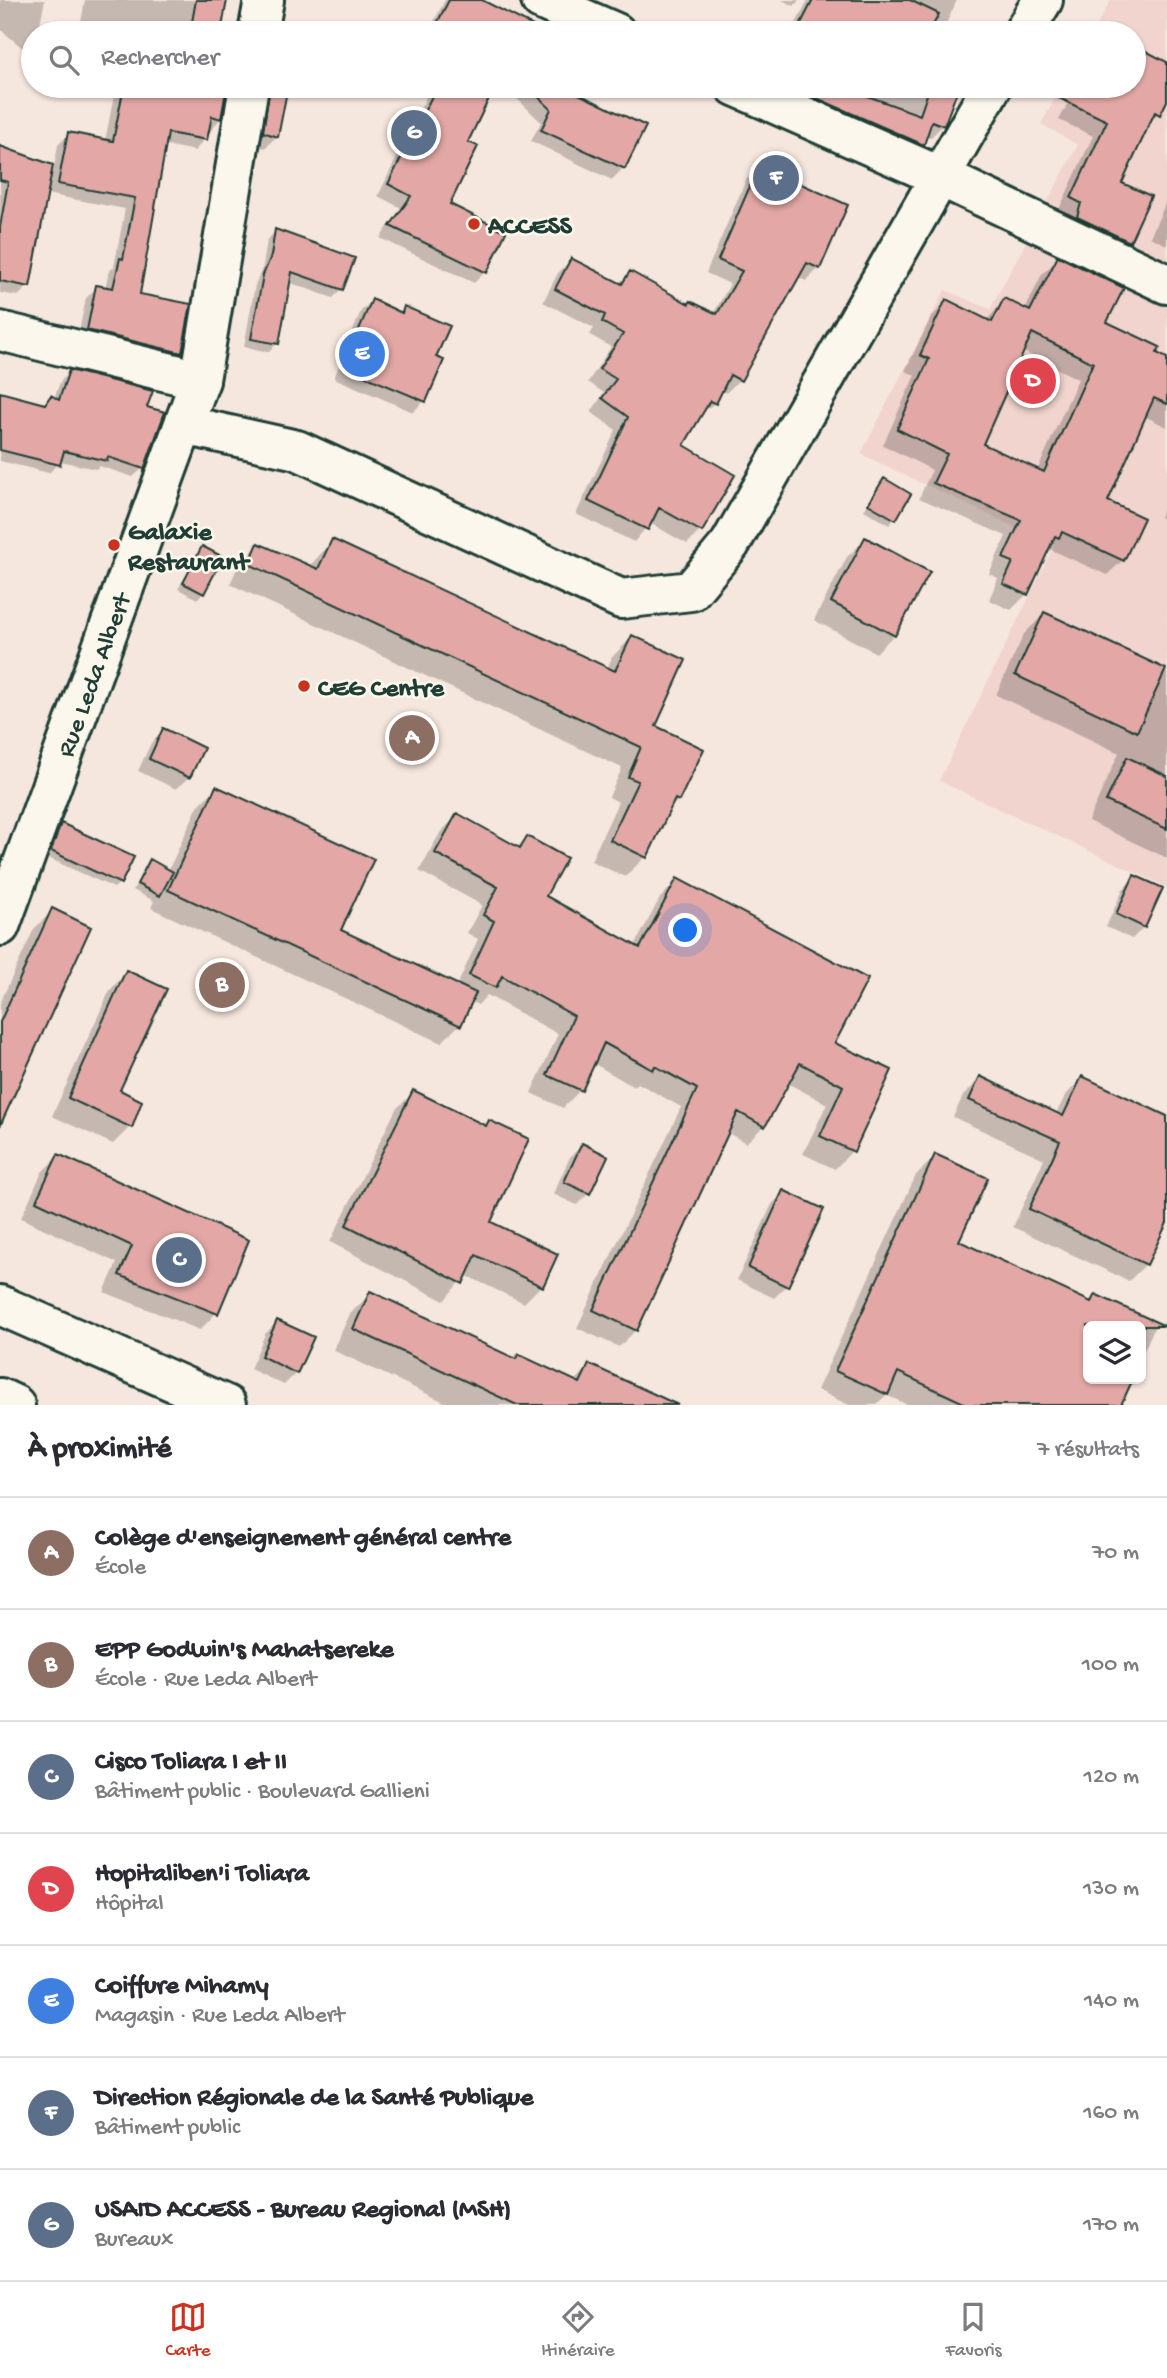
<!DOCTYPE html>
<html lang="fr">
<head>
<meta charset="utf-8">
<style>
	body { margin:0; font-family:"Gochi Hand",sans-serif; background:#f7f7f7; color:#2b2b33 }
	.controls { position:absolute; right:21px; bottom:21px; display:grid; overflow:hidden; border-radius:10px; box-shadow:0 2px 5px #0004 }
	.controls button { width:63px; height:63px; display:grid; place-items:center; padding:0; border:0; border-bottom:2px solid #e1e1e2; background:#fff; color:#2b2b33; font:35px sans-serif }
	.you { position:absolute; left:686px; top:931px; width:24px; height:24px; margin:-18px; border:5px solid #fff; border-radius:50%; background:#1a73e8; box-shadow:0 0 0 10px #1a73e833 }
	.badge { display:grid; place-items:center; width:46px; height:46px; border-radius:50%; background:#c8321e; color:#fff; font-size:23px; font-weight:700 }
	.pin { position:absolute; translate:-50% -50%; border:4px solid #fff; box-shadow:0 2px 7px #0006 }
	.list { margin:0; padding:0; list-style:none }
	h2 { display:flex; justify-content:space-between; align-items:center; height:91px; margin:0; padding:0 28px; font-size:30px }
	h2 small { font-size:23px; font-weight:400; color:#7c7c81 }
	.list li { display:grid; grid-template-columns:46px 1fr auto; gap:21px; align-items:center; box-sizing:border-box; height:112px; padding:0 28px; border-top:2px solid #e1e1e2 }
	.list b { display:block; font-size:26px; white-space:nowrap }
	.list p { margin:0; font-size:23px; white-space:nowrap; color:#7c7c81 }
	.list em { font-size:23px; font-style:normal; color:#7c7c81 }
	.icon { flex:none; width:38px; height:38px; fill:none; stroke:currentColor; stroke-width:2; stroke-linecap:round; stroke-linejoin:round }
	.map { position:relative; flex:none; width:1167px; height:1405px; overflow:hidden }
	.search { position:absolute; background:#fff; box-shadow:0 2px 5px #0004; left:21px; right:21px; top:21px; height:77px; display:flex; align-items:center; gap:18px; box-sizing:border-box; padding:0 24px; border-radius:38px; color:#7c7c81; font-size:26px }
	.sheet { height:875px; background:#fff }
	nav { display:flex; justify-content:space-around; align-items:center; box-sizing:border-box; height:98px; border-top:2px solid #e1e1e2; background:#fff; font-size:19px; color:#7c7c81 }
	nav a { display:grid; justify-items:center; gap:4px }
	nav .on { color:#c8321e }
	.map>svg:first-child { display:block }
	.built { fill:#f0d4cd }
	.shadow { fill:#0003; fill-rule:evenodd }
	.building { fill:#e3a8a5; stroke:#1f3d34; stroke-width:2; fill-rule:evenodd }
	.lines { fill:none; stroke-linecap:round; stroke-linejoin:round }
	.minor-casing { stroke:#1f3d34; stroke-width:44 }
	.major-casing { stroke:#1f3d34; stroke-width:44 }
	.minor { stroke:#fbf7ec; stroke-width:38 }
	.major { stroke:#fbf7ec; stroke-width:38 }
	.poi-dot { fill:#c8321e; stroke:#fbf7ec; stroke-width:2.5 }
	.labels { text-anchor:middle; stroke-width:5; stroke-linejoin:round; paint-order:stroke }
	.poi-label { font-size:26px; font-weight:bold; fill:#1f3d34; stroke:#fbf7ec; text-anchor:start }
	.street-label { font-size:26px; fill:#1f3d34; stroke:#fbf7ec }
</style>
</head>
<body>
<div class="map">
<svg width="1167" height="1405" viewBox="0 0 1167 1405">
	<rect width="100%" height="100%" fill="#f6e7de"/>
	<filter id="ink" filterUnits="userSpaceOnUse"><feTurbulence type="fractalNoise" baseFrequency=".0143" numOctaves="2"/><feDisplacementMap in="SourceGraphic" scale="14" xChannelSelector="R" yChannelSelector="G"/><feConvolveMatrix kernelMatrix="1 2 1 2 8 2 1 2 1" color-interpolation-filters="sRGB"/></filter>
	<g filter="url(#ink)">
		<path class="built" d="M1111,0H1167V887L939,781L1054,546L861,454L945,290L990,309L1078,145L1041,124L1062,86H1134V33H1092Z"/>
		<path class="shadow" d="M0,0H45L38,33H33V43L26,51L0,29Z
			M85,0H226L210,33H79Z
			M445,0H478L534,28L531,33H421L431,27Z
			M782,0H799L794,6Z
			M808,0H957L942,33H791Z
			M282,26L297,29L296,33H276Z
			M1134,47L1167,64V97L1158,114L1146,125L1120,184L1128,241L1113,257L1057,214L1093,136L1059,120L1077,86H1134Z
			M91,86H225L220,119L195,151L165,145L138,295L181,352L170,363L77,341L86,298L97,287L105,288L109,271L114,267L125,209L46,194L29,286L18,296L0,293V152L2,149L54,167L58,145L69,134L105,141L115,90Z
			M255,86H286L277,136L265,148L252,144Z
			M417,86H493L466,143L447,205L485,272L474,283L380,238L401,208L378,196L429,91Z
			M504,86H563L623,168L612,180L531,141L541,122Z
			M781,86H960L943,125L930,138L926,136L923,144L910,157Z
			M759,167L819,268L806,281L797,277L739,380L726,393L721,390L715,403L699,415L682,445L700,531L687,544L650,523L634,542L576,514L616,430L591,412L604,393L588,382L611,347L590,335L594,328L543,302L558,273L571,260L618,284L630,273L688,306L713,314L730,284L706,273L746,180Z
			M1167,200V245L1150,237Z
			M276,231L342,289L333,298L288,282L277,343L269,352L244,347L255,285L263,266L267,240Z
			M1058,259L1105,323L1167,360V427L1144,416L1105,502L1123,560L1107,575L1047,548L1027,594L1011,610L989,600L998,578L989,574L1006,536L919,498L932,470L883,445L915,375L905,371L931,317L947,302L986,321L1005,300L1025,310L1042,274ZM1022,351L1078,379L1037,471L981,445Z
			M372,301L400,314L405,309L424,401L413,412L334,378L361,311Z
			M69,372L144,408L143,468L133,477L99,466L96,469L60,461L49,473L0,461V394L43,405L51,397L54,399L60,382Z
			M884,480L894,519L889,525L864,510Z
			M1167,500V520L1160,517Z
			M866,539L894,635L876,653L814,620L847,557Z
			M332,541L607,669L612,657L632,637L653,727L678,800L668,810L646,856L625,877L591,861L618,802L609,797L622,768L230,584L238,566L259,545L309,567Z
			M202,548L203,593L197,599L178,589Z
			M1044,614L1167,672V858L1088,821L1119,753L996,695L1024,634Z
			M163,731L189,777L176,789L138,771L151,743Z
			M216,788L339,931L457,986L478,939L467,933L482,905L419,871L440,833L457,815L516,848L527,838L543,897L634,947L660,898L677,881L832,1044L890,1071L852,1151L835,1169L803,1154L827,1104L787,1083L764,1126L746,1143L726,1132L636,1330L619,1347L577,1328L681,1107L638,1083L634,1087L593,1063L580,1090L563,1108L531,1093L558,1034L487,995L478,1005L470,1001L459,1025L441,1043L151,908L154,901L133,890L145,867L151,862L168,871L198,806Z
			M62,825L120,883L114,888L46,857L56,830Z
			M1135,877L1144,927L1132,939L1106,927L1123,889Z
			M53,910L0,1102V1003L34,929Z
			M127,972L118,1091L140,1101L130,1127L113,1144L52,1116L110,990Z
			M1082,1078L1167,1118V1219L1146,1264L1129,1281L1013,1227L1044,1159L953,1117L963,1096L980,1079L1056,1114L1065,1096Z
			M414,1092L485,1127L489,1122V1223L541,1286L524,1303L465,1275L444,1301L330,1242L396,1109Z
			M582,1145L589,1193L577,1205L553,1194L570,1157Z
			M58,1156L216,1313L200,1330L104,1292L117,1263L21,1218L42,1172Z
			M936,1156L957,1241L1088,1303L1095,1296L1156,1324L1141,1357V1326H1088V1379H1131L1119,1405H908L886,1395L876,1405H849L817,1390L916,1175Z
			M784,1192L786,1286L774,1298L737,1280L772,1204Z
			M371,1293L515,1360L519,1356L574,1382L590,1366L673,1405H451L333,1350L350,1314Z
			M277,1322L296,1373L284,1385L250,1369L265,1334Z"/>
		<path class="building" d="M196,0H227L221,33H190Z
			M449,0H482L547,33H432Z
			M813,0H910L939,14L929,33H796Z
			M1134,45L1167,62V101L1160,115L1155,112L1122,183L1151,196L1130,242L1077,217L1081,203L1071,198L1107,121L1034,86H1134Z
			M124,86H227L221,119L212,116L207,140L168,133L140,294L191,304L182,353L87,330L96,285L113,288L120,258L123,259L135,198L58,184L68,132L113,141Z
			M270,86H288L278,137L263,132Z
			M437,86H495L468,142L478,146L450,204L506,232L487,273L390,226L411,196L388,184Z
			M527,86H562L646,126L625,169L541,130L551,109Z
			M789,86H840L920,115L930,86H959L944,126L932,121L924,145Z
			M0,146L53,165L30,287L0,281V227L8,182L0,180Z
			M759,165L848,205L820,269L807,263L741,381L730,375L716,404L710,401L684,445L735,475L702,532L659,508L648,530L588,501L628,417L602,398L616,379L599,369L623,334L602,322L605,315L555,289L571,258L622,284L630,271L689,304L690,301L717,314L742,271L718,260Z
			M275,229L355,258L343,290L292,272L279,344L251,339L263,275L271,256Z
			M1058,256L1124,288L1107,322L1160,347L1157,353L1167,358V404L1154,398L1108,501L1144,518L1124,561L1062,532L1059,538L1055,536L1028,595L1003,584L1013,562L1003,558L1021,520L933,483L947,454L897,429L929,359L920,355L946,299L992,322L1004,298L1030,311ZM1032,333L1093,363L1044,472L983,444Z
			M372,299L402,313L404,306L450,326L436,357L444,360L426,402L343,367Z
			M69,370L153,391L147,407L165,412L144,469L108,457L107,461L64,451L60,465L0,450V392L45,404L51,395L59,400Z
			M884,478L911,494L896,520L868,504Z
			M865,537L930,572L895,636L831,602Z
			M332,539L615,671L632,635L686,660L656,726L704,749L679,801L675,799L647,858L610,840L638,781L628,777L641,747L249,564L258,543L318,569Z
			M202,546L223,557L204,594L183,583Z
			M1044,612L1166,669L1137,732L1015,675Z
			M163,728L204,748L190,778L149,759Z
			M1127,757L1167,776V829L1106,801Z
			M216,786L374,859L341,930L476,993L461,1026L168,890Z
			M457,813L520,848L527,836L567,858L546,896L640,948L677,878L868,979L835,1043L892,1070L854,1152L820,1136L843,1086L800,1063L765,1127L738,1112L637,1331L593,1310L697,1089L655,1066L653,1070L604,1043L582,1091L547,1075L574,1016L502,976L496,988L469,975L494,921L483,915L498,887L435,853Z
			M61,823L134,857L121,884L51,851Z
			M150,859L173,872L160,896L137,884Z
			M1134,875L1163,888L1145,928L1116,914Z
			M52,908L91,927L0,1126V1022Z
			M126,970L167,989L120,1090L142,1101L132,1128L68,1098Z
			M980,1076L1063,1116L1082,1076L1167,1116V1223L1147,1265L1029,1209L1060,1141L969,1100Z
			M413,1090L486,1126L489,1120L529,1139L491,1222L558,1254L543,1287L476,1255L463,1284L346,1225Z
			M582,1143L608,1156L590,1194L564,1182Z
			M58,1154L249,1240L218,1314L119,1275L132,1246L36,1201Z
			M935,1154L988,1178L959,1241L1091,1302L1095,1294L1165,1326H1088V1379H1133L1121,1405H968L898,1372L888,1395L835,1371Z
			M783,1190L824,1209L788,1287L748,1268Z
			M370,1291L516,1359L518,1354L580,1383L589,1364L678,1405H517L353,1329Z
			M277,1320L314,1337L297,1374L261,1356Z"/>
		<g class="lines">
			<g class="minor-casing">
				<g id="minor">
					<path d="M541,0L616,33"/>
					<path d="M258,33L264,0"/>
					<path d="M1023,33L1043,0"/>
					<path d="M735,86L939,176L1167,284"/>
					<path d="M0,331L200,380"/>
					<path d="M184,425L297,450L621,599L691,591L730,544L992,86"/>
					<path id="s1" d="M0,926L200,380L249,86"/>
				</g>
			</g>
			<g class="major-casing">
				<path id="major" d="M0,1305L226,1405
					M0,1398L15,1405"/>
			</g>
			<use href="#minor" class="minor"/>
			<use href="#major" class="major"/>
		</g>
	</g>
	<g class="poi-dot">
		<circle cx="474" cy="224" r="7"/>
		<circle cx="114" cy="545" r="7"/>
		<circle cx="304" cy="686" r="7"/>
	</g>
	<g class="labels">
		<g class="poi-label">
			<text x="488" y="233">ACCESS</text>
			<text x="128" y="539">Galaxie<tspan x="128" dy="30">Restaurant</tspan></text>
			<text x="318" y="695">CEG Centre</text>
		</g>
		<g class="street-label">
			<text dy="9" stroke="none"><textPath href="#s1" startOffset="268">Rue Leda Albert</textPath></text>
		</g>
	</g>
</svg>
<div class="controls">
<button><svg class="icon" aria-label="layers" viewBox="0 0 24 24"><path d="M12 4l9 5-9 5-9-5zM3 14l9 5 9-5"/></svg></button>
</div>
<div class="you"></div>
<div class="pin badge" style="left:412px;top:738px;background:#8d6e63">A</div>
<div class="pin badge" style="left:222px;top:985px;background:#8d6e63">B</div>
<div class="pin badge" style="left:179px;top:1260px;background:#5c6f8a">C</div>
<div class="pin badge" style="left:1033px;top:381px;background:#e0444e">D</div>
<div class="pin badge" style="left:362px;top:354px;background:#3f7fe0">E</div>
<div class="pin badge" style="left:776px;top:178px;background:#5c6f8a">F</div>
<div class="pin badge" style="left:414px;top:133px;background:#5c6f8a">G</div>
<div class="search"><svg class="icon" aria-label="search" viewBox="0 0 24 24"><circle cx="10" cy="10" r="6"/><path d="M15 15l6 6"/></svg>Rechercher</div>
</div>
<section class="sheet">
<h2>À proximité<small>7 résultats</small></h2>
<ul class="list">
<li><span class="badge" style="background:#8d6e63">A</span><div><b>Colège d'enseignement général centre</b><p>École</p></div><em>70 m</em></li>
<li><span class="badge" style="background:#8d6e63">B</span><div><b>EPP Godwin's Mahatsereke</b><p>École · Rue Leda Albert</p></div><em>100 m</em></li>
<li><span class="badge" style="background:#5c6f8a">C</span><div><b>Cisco Toliara I et II</b><p>Bâtiment public · Boulevard Gallieni</p></div><em>120 m</em></li>
<li><span class="badge" style="background:#e0444e">D</span><div><b>Hopitaliben'i Toliara</b><p>Hôpital</p></div><em>130 m</em></li>
<li><span class="badge" style="background:#3f7fe0">E</span><div><b>Coiffure Mihamy</b><p>Magasin · Rue Leda Albert</p></div><em>140 m</em></li>
<li><span class="badge" style="background:#5c6f8a">F</span><div><b>Direction Régionale de la Santé Publique</b><p>Bâtiment public</p></div><em>160 m</em></li>
<li><span class="badge" style="background:#5c6f8a">G</span><div><b>USAID ACCESS - Bureau Regional (MSH)</b><p>Bureaux</p></div><em>170 m</em></li>
</ul>
</section>
<nav>
<a class="on"><svg class="icon" aria-label="map" viewBox="0 0 24 24"><path d="M3 6l6-2 6 2 6-2v14l-6 2-6-2-6 2zM9 4v14M15 6v14"/></svg>Carte</a>
<a><svg class="icon" aria-label="directions" viewBox="0 0 24 24"><path d="M12 3l9 9-9 9-9-9zM9 14v-3h6M13 9l2 2-2 2"/></svg>Itinéraire</a>
<a><svg class="icon" aria-label="saved" viewBox="0 0 24 24"><path d="M7 4h10v16l-5-4-5 4z"/></svg>Favoris</a>
</nav>
</body>
</html>
